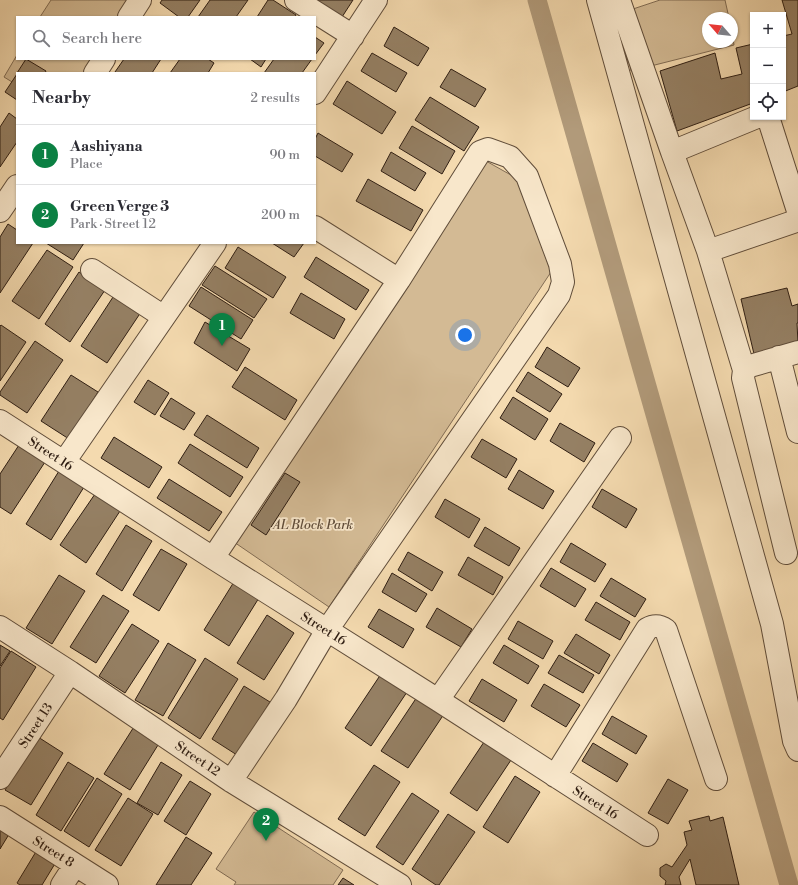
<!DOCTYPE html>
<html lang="en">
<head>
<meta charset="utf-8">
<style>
	body { margin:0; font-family:"Libre Bodoni",serif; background:#f7f7f7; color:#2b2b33 }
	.controls { position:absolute; right:12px; top:12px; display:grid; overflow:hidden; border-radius:0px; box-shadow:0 1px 3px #0004 }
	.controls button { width:36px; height:36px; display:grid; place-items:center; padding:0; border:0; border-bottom:1px solid #e1e1e2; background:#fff; color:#2b2b33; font:20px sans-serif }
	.compass { position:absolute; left:702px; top:12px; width:36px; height:36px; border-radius:50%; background:#fff; box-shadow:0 1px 3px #0004; rotate:298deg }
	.you { position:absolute; left:465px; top:335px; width:14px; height:14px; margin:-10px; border:3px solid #fff; border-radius:50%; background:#1a73e8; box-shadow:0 0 0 6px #1a73e833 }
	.badge { display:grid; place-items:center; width:26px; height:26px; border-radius:50%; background:#0b8043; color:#fff; font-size:13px; font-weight:700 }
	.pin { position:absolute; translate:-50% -33px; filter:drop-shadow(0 1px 2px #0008) }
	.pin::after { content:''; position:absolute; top:21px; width:14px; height:12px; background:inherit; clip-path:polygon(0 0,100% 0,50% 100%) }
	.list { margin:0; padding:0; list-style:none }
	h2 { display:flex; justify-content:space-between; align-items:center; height:52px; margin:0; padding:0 16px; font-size:17px }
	h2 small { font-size:13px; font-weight:400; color:#7c7c81 }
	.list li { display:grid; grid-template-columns:26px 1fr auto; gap:12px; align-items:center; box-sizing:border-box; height:60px; padding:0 16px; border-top:1px solid #e1e1e2 }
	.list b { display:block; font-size:15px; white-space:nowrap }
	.list p { margin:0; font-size:13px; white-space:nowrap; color:#7c7c81 }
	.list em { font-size:13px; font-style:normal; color:#7c7c81 }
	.icon { flex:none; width:22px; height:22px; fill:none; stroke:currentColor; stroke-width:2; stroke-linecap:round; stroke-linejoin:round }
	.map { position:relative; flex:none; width:798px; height:885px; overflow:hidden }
	.search { position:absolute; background:#fff; box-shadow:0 1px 3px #0004; left:16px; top:16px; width:300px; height:44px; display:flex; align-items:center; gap:10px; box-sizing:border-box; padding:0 14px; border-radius:0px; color:#7c7c81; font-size:15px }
	.panel { position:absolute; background:#fff; box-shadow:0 1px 3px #0004; left:16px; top:72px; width:300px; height:172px; border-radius:0px }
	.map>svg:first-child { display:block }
	.green { fill:#d3ba94; stroke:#816c54 }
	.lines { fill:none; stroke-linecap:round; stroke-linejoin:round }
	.canal { stroke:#b19a7a; stroke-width:19 }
	.building { fill:#958064; stroke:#2f1e13 }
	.minor-casing { stroke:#604d3a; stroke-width:24 }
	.minor { stroke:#f8e7cb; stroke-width:22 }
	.labels { text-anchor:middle; stroke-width:3.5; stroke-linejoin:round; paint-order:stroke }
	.street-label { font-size:13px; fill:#2f1e13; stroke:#f8e7cb }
	.park-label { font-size:13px; font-style:italic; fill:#604d3a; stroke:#f8e7cb }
</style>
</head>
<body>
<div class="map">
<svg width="798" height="885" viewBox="0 0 798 885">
	<rect width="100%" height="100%" fill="#f4daaf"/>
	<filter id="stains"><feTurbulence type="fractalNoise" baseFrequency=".005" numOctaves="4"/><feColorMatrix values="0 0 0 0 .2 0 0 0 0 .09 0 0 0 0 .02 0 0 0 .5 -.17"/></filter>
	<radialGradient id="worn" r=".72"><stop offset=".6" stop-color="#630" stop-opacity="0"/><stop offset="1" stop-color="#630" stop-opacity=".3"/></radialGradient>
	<path class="green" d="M51,0H132L121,17H40Z
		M660,0H725L729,18H708V42H732V33L734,45L631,71L621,13Z
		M17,55V59H93L84,73H17V85L4,77Z
		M486,161L518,179L551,272L329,607L231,540Z
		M254,812L343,870L333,885H234L236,882L216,869Z"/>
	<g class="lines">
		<path class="canal" d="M537,0C620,295 706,590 789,885"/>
	</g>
	<path class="building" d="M162,0H200L188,17H179L160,3Z
		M210,0H248L236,17H198Z
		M268,0H273L296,15L295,17H257Z
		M317,0H353L342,17Z
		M782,0H798V86L783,92V36L792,34Z
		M394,27L429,48L418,66L384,46Z
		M315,37L324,43L315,55Z
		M753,44V103L677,131L660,71L715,53L721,79L742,74L736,48Z
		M372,53L407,73L396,92L361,71Z
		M26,59L46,71L45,73H17Z
		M124,59H161L152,73H116L115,72Z
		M180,59H208L214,63L208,73H170Z
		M250,59H266L261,67Z
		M274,59H312L302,73H264Z
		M451,69L486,89L475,107L440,87Z
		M17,74V100L5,92Z
		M347,81L396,112L382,134L333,104Z
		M430,97L479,127L464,151L415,120Z
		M9,113L17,119V142L0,167V127Z
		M412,126L455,151L442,174L399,148Z
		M318,133L353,154L342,172L315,156V139Z
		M391,152L426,173L415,191L381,171Z
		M368,179L423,210L411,231L356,201Z
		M8,224L17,230V243H33L0,293V237Z
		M46,243H84L73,260Z
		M272,243H304L294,257Z
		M238,247L286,277L273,298L225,268Z
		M47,250L73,267L39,319L12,301Z
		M316,257L369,290L356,310L304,277Z
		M215,266L267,299L254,318L202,285Z
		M79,272L105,290L70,342L45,324Z
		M201,287L253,320L241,339L189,306Z
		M787,288L792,306L798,304V323H797L798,343L754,354L741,299Z
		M301,293L345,319L334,339L290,313Z
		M115,294L141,312L107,363L81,346Z
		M205,322L250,349L237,371L194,343Z
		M1,325L26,342L0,381V326Z
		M35,341L63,360L27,413L0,395V392Z
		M547,347L580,368L568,387L535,367Z
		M245,367L297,400L285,420L232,387Z
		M528,372L562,394L550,412L516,391Z
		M71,375L98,392L69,439L41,421Z
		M148,380L169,393L155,415L134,402Z
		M513,397L548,419L535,440L500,418Z
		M171,398L195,413L184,430L160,416Z
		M207,415L259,448L247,468L194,435Z
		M560,423L595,443L584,462L550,441Z
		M114,437L162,467L149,488L101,458Z
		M482,439L517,459L506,478L471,457Z
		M190,444L243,477L230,497L178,463Z
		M19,445L45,462L11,514L0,507V474Z
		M519,470L554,491L543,509L508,489Z
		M59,471L84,487L51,540L26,524Z
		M285,473L300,482L266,535L251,525Z
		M169,479L222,512L209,531L157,498Z
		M602,489L637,509L626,528L592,507Z
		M95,494L120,511L86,563L60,545Z
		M445,499L480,519L469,538L435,517Z
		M126,525L152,541L122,591L96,574Z
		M485,527L520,548L509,566L474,546Z
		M571,543L606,564L595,582L560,562Z
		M161,549L187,564L159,611L133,595Z
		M408,552L443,572L432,591L398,570Z
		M468,557L503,577L493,595L458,575Z
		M551,568L586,589L575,607L540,586Z
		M392,573L427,594L416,612L382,592Z
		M59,575L85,591L52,644L26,628Z
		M237,577L262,593L229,646L204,630Z
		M611,578L646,599L635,617L600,596Z
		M103,595L129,611L96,663L70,647Z
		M596,602L630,622L620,640L585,620Z
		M437,608L472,629L461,647L426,627Z
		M379,609L414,629L403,648L368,627Z
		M267,615L294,633L264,680L237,663Z
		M518,621L553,641L543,659L508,639Z
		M132,624L159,641L125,693L99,676Z
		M576,634L610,655L599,674L564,653Z
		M168,643L196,660L163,716L135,700Z
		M0,645L10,651L0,666Z
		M504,645L539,666L528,684L493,663Z
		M11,651L36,667L3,720L0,718V668Z
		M559,655L594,675L583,693L548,673Z
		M205,658L238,679L200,739L168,718Z
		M381,674L407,692L371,746L345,728Z
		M482,679L517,700L504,722L469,701Z
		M544,684L580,705L566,727L531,706Z
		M244,686L270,702L237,755L212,739Z
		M417,697L444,714L408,768L381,751Z
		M612,716L647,736L636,754L602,734Z
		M137,722L163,737L130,790L104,774Z
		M38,737L63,753L31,805L5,790Z
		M486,739L513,757L477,811L450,793Z
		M593,743L628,764L617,782L582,761Z
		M68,762L94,778L61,831L36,815Z
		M161,762L182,775L158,815L137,803Z
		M374,765L400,782L365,836L338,819Z
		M515,776L540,792L508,843L483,827Z
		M97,778L122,794L89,847L64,831Z
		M668,779L688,790L668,824L648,813Z
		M190,781L211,794L186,835L164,821Z
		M412,793L439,811L403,865L376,847Z
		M128,798L153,814L121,866L95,850Z
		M448,814L475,832L439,885H436L412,869Z
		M709,816L710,821L723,817L739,885H696L690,859L679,877L681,885H665L666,881L660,876V868L666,864L672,867L687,845L684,832L692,830L689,821Z
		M0,824L11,831L0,849Z
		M186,837L212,853L191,885H156Z
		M37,850L56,862L42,885H20L17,883Z
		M343,878L354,885H338Z"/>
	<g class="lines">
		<g class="minor-casing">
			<path id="minor" d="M296,0L353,36
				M598,0L772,624L794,741L798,750
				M619,0L672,152
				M129,17L140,0
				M95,73L104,59
				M315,93L376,0
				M766,117L769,120L798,211
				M0,211L17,186
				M315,227L399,280
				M708,251L796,221L798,219
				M92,270L164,317
				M779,357L798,432
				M744,370L708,251L672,152L757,117
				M0,421L213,558L438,700L647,835
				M64,462L215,243
				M786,553L743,378L744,370L750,366L798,352
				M213,558L399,280L480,152L488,149L510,157L527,176L560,264L563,282L559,295L327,630L286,699L231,781
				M0,627L70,672L231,781L400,885
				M438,700L620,438
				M555,776L647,629C654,625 659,625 666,630L716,779
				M0,778L70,672
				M0,817L107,885
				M62,885L75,865"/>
		</g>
		<use href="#minor" class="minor"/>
	</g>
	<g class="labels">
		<g class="street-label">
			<text transform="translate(51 453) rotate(33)" y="5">Street 16</text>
			<text transform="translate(324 628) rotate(32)" y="5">Street 16</text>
			<text transform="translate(35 725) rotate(-57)" y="5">Street 13</text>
			<text transform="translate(198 758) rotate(34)" y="5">Street 12</text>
			<text transform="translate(596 802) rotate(32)" y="5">Street 16</text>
			<text transform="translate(54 851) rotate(32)" y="5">Street 8</text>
		</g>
		<g class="park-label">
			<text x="313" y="529">AL Block Park</text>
		</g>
	</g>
	<rect width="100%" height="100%" filter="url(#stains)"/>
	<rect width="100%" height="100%" fill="url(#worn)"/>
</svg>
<div class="controls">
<button>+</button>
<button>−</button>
<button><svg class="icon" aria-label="locate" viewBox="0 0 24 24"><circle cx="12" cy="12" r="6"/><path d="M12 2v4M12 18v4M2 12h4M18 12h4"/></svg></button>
</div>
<svg class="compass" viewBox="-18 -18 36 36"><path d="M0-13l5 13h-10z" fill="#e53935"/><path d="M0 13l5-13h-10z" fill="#7c7c81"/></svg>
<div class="you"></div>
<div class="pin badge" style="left:222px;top:346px">1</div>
<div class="pin badge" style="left:266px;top:841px">2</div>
<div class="search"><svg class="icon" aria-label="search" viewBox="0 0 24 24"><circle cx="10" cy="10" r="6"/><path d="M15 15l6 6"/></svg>Search here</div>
<section class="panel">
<h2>Nearby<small>2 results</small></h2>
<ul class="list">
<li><span class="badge">1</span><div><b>Aashiyana</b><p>Place</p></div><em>90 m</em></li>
<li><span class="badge">2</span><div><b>Green Verge 3</b><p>Park · Street 12</p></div><em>200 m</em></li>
</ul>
</section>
</div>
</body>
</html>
